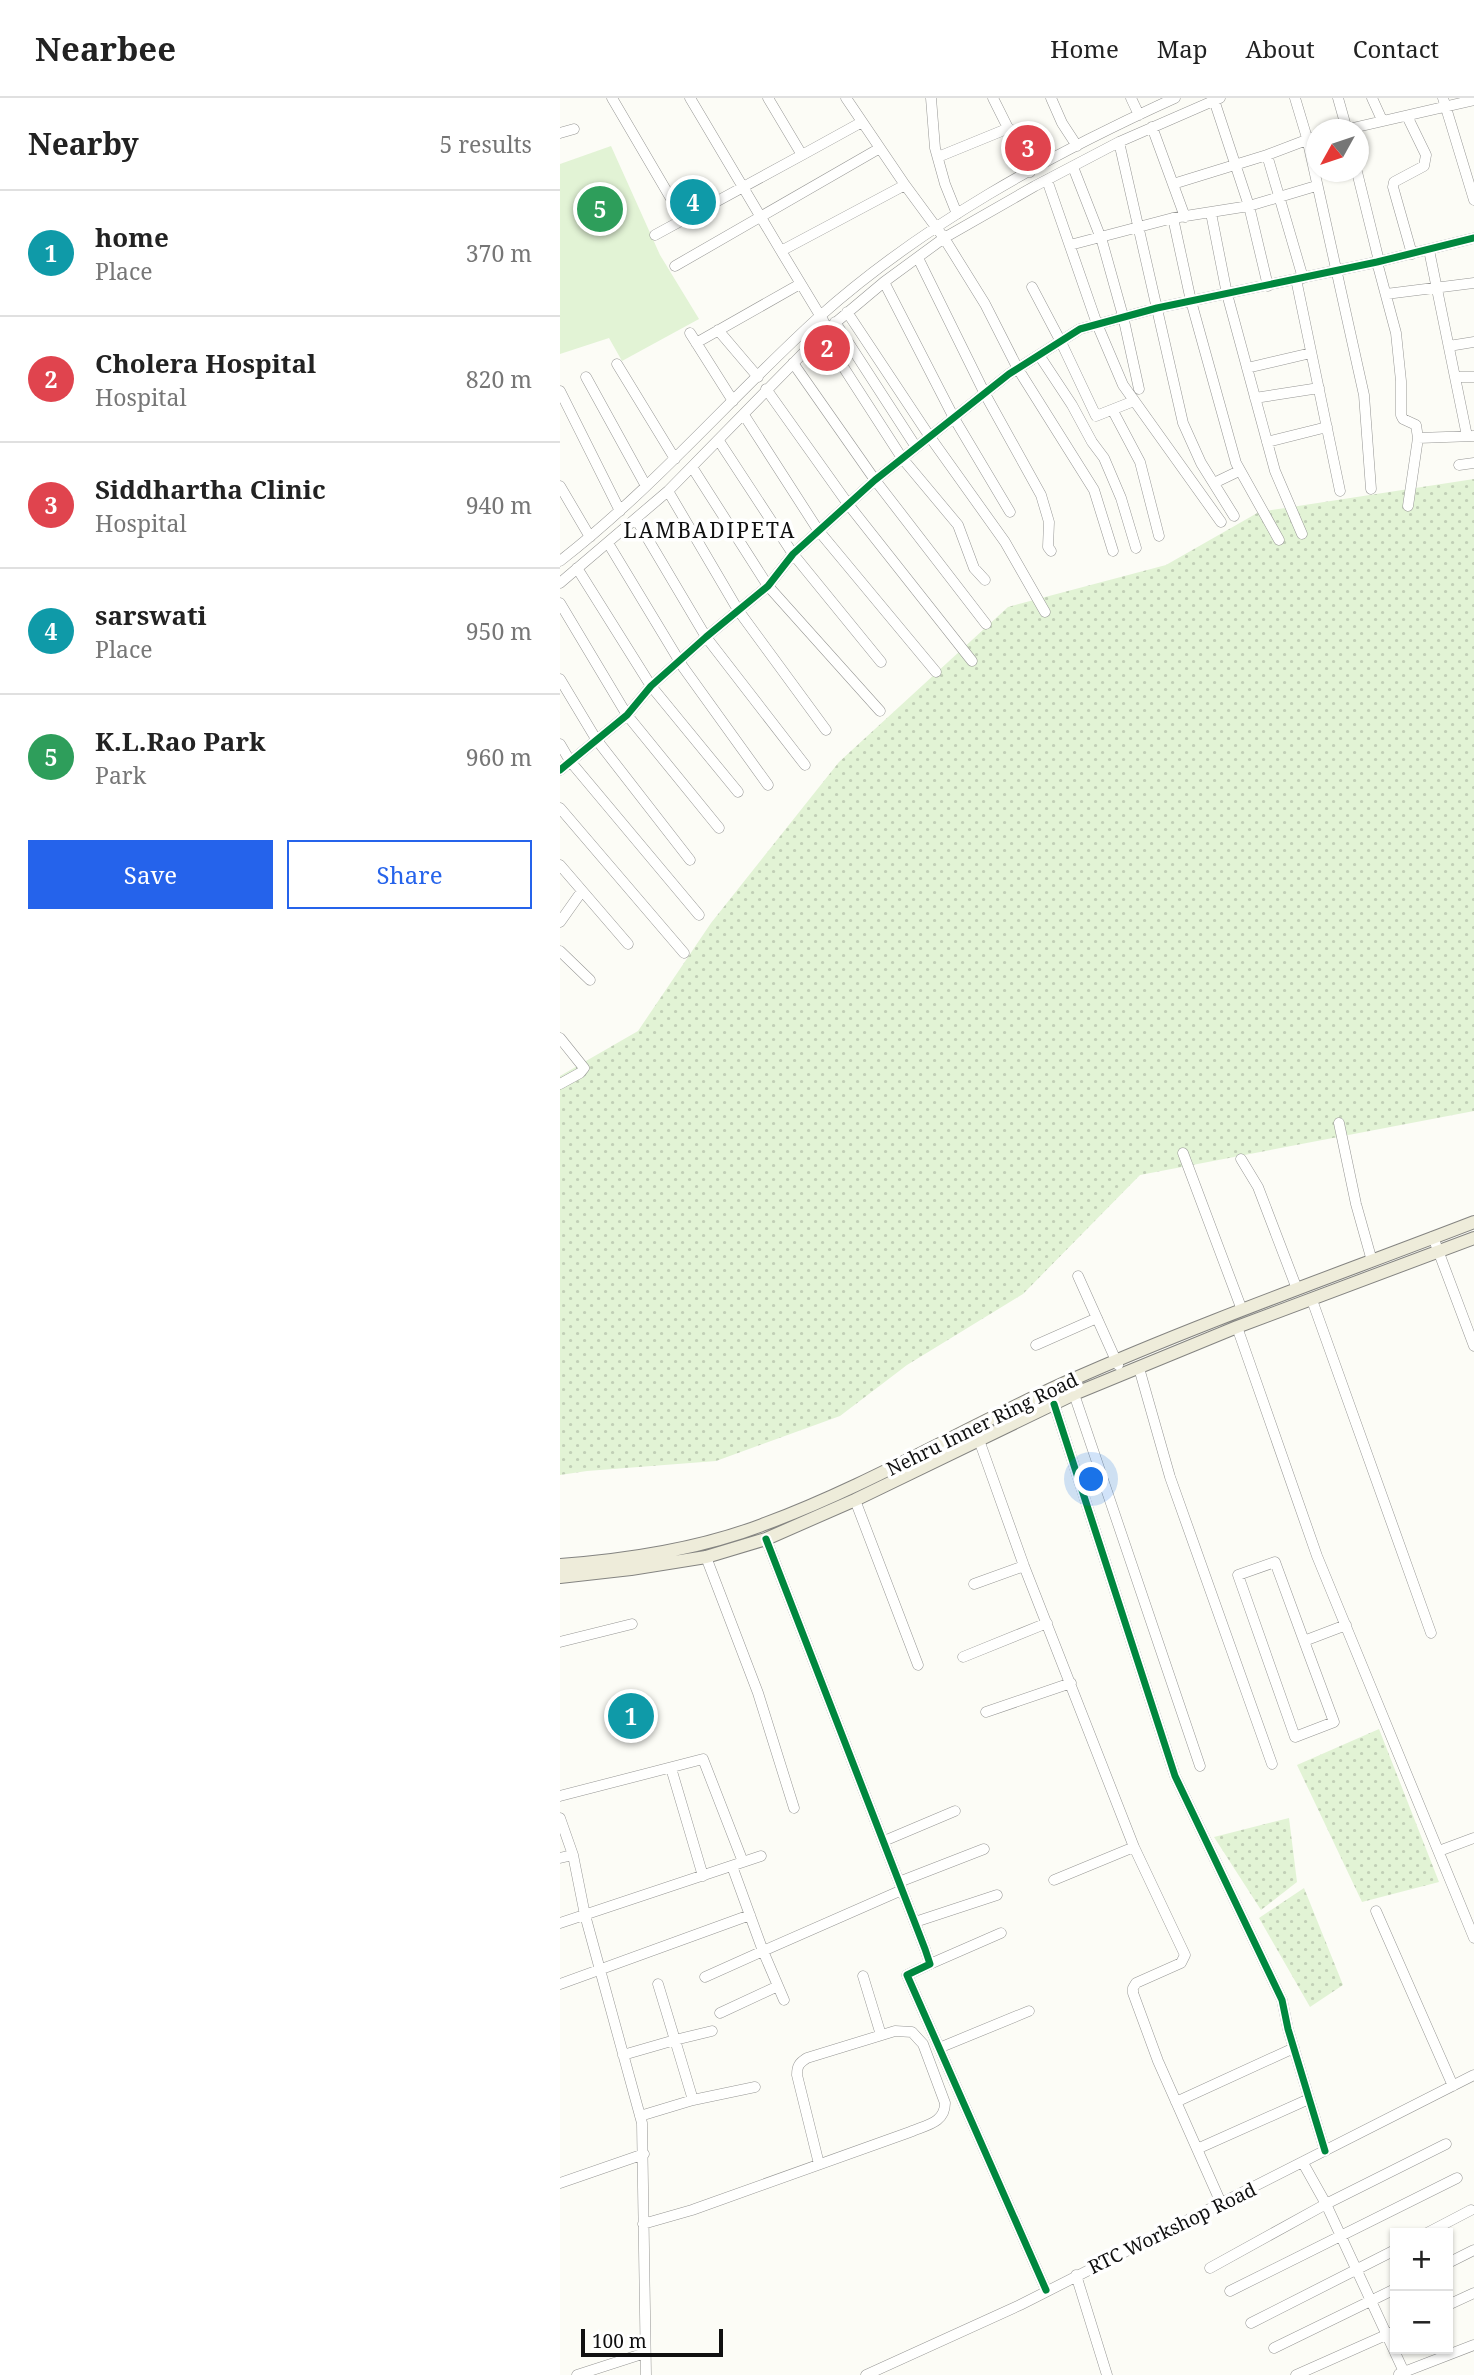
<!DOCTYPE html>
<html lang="en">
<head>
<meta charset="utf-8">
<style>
	body { margin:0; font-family:"Noto Serif",serif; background:#f6f6f6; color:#222 }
	.controls { position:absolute; right:21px; bottom:21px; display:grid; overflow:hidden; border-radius:0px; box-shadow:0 2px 5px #0004 }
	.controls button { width:63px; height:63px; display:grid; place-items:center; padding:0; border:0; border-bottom:2px solid #e0e0e0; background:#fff; color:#222; font:35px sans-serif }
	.compass { position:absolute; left:746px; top:21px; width:63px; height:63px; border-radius:50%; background:#fff; box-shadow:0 2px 5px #0004; rotate:230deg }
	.scale { position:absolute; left:21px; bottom:18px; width:142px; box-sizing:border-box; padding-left:7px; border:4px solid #101010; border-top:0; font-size:19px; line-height:24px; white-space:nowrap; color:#101010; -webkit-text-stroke:5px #fff; paint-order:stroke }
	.you { position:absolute; left:532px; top:1382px; width:24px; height:24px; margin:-18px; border:5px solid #fff; border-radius:50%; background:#1a73e8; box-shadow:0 0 0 10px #1a73e833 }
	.badge { display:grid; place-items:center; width:46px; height:46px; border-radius:50%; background:#2563eb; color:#fff; font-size:23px; font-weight:700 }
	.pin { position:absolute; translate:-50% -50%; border:4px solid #fff; box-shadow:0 2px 7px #0006 }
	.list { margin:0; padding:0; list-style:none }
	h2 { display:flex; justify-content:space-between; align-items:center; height:91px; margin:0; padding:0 28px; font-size:30px }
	h2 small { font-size:23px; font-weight:400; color:#767676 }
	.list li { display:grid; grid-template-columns:46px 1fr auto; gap:21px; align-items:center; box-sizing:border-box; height:126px; padding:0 28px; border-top:2px solid #e0e0e0 }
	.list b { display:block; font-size:26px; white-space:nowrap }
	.list p { margin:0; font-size:23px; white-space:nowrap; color:#767676 }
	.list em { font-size:23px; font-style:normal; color:#767676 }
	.actions { display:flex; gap:14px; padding:21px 28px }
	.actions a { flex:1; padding:16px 0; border:2px solid #2563eb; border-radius:0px; text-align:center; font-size:24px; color:#2563eb }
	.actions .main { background:#2563eb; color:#fff }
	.map { position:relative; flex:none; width:914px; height:2277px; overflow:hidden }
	header { display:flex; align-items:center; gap:42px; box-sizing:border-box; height:98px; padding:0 35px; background:#fff; border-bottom:2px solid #e0e0e0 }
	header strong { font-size:33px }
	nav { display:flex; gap:38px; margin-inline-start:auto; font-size:24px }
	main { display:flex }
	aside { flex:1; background:#fff }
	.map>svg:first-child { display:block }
	.grass { fill:url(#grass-dots) }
	.park { fill:#e2f3d5 }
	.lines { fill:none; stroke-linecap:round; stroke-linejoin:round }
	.minor-casing { stroke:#969694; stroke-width:11 }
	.major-casing { stroke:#848481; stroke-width:14 }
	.minor { stroke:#fffffe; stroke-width:10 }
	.major { stroke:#eeecda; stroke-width:12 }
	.cycleway-casing { stroke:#fff; stroke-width:11 }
	.cycleway { stroke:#00873e; stroke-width:7 }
	.labels { text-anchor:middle; stroke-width:7; stroke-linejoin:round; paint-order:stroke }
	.street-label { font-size:19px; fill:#101010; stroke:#fff }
	.neighbourhood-label { font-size:21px; letter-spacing:2px; fill:#101010; stroke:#fff }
</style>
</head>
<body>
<header>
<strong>Nearbee</strong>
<nav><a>Home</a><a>Map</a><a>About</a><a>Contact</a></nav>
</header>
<main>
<aside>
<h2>Nearby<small>5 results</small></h2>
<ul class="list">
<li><span class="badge" style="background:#0f9aa8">1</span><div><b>home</b><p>Place</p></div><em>370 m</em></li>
<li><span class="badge" style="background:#e0444e">2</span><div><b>Cholera Hospital</b><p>Hospital</p></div><em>820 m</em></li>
<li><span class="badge" style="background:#e0444e">3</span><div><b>Siddhartha Clinic</b><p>Hospital</p></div><em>940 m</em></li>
<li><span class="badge" style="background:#0f9aa8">4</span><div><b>sarswati</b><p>Place</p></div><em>950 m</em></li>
<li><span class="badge" style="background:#2e9e5b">5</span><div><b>K.L.Rao Park</b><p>Park</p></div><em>960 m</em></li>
</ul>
<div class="actions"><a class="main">Save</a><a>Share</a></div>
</aside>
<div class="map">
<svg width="914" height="2277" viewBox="0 0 914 2277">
	<defs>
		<pattern id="grass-dots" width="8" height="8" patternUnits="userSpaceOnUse" patternTransform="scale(1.75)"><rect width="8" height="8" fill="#e2f3d5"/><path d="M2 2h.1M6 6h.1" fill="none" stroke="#c1cfb6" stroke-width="1.8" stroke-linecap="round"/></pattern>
	</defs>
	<rect width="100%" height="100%" fill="#fcfcf6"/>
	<path class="grass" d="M914,381V1013L580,1077L463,1196L347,1267L280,1318L156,1363L27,1373L0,1377V978L78,933L151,825L279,664L448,509L606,467L699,414Z
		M819,1631L879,1784L802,1804L737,1667Z
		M729,1720L737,1784L701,1812L654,1739Z
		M744,1790L783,1887L750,1909L699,1820Z"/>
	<path class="park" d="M51,48L100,157L139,221L62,263L49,240L0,256V66Z"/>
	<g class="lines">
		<g class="minor-casing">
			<path id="minor" d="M52,0L123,121
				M130,0L221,153L345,87
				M286,0L345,87L384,140L425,206L458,271L534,392L553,453
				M371,0L375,50L385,86L397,116
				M433,0L470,74
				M491,0L502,25L517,48
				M571,0L579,17
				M735,0L747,40L804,297L811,391
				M778,0L787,32
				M812,0L822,22
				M883,0L914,102
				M654,2L689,108L708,188
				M847,18L866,57L864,68L834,84L833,89L852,156
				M592,29L625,119
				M784,32L914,2
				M0,35L14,31
				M559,44L623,325L641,365L674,418
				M242,57L302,24
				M707,57L743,180
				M378,59L449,30
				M513,69L542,143L563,218L579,291
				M797,74L819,163
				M487,82L537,226L563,287L661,424
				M613,86L707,57L757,38
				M651,115L667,196L715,373L742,436
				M613,120L631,203L676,365L719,442
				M95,137L242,57L208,0
				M510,147L613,120L689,108L756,88
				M869,152L907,338
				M221,153L264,224
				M358,160L425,296L481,397L489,424L488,449L491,453
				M817,164L836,235L841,283V317L843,321L856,327L858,340L848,408
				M115,168L320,50
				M736,181L780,393
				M324,184L394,320L450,414
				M472,189L501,244L536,318L574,303
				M826,196L914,185
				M287,214L370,339L445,444L485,514
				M275,224L356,349
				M158,232L198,279
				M130,235L173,303
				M262,236L342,360L398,427L414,470L425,482
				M136,245L240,186
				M889,248L914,244
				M479,257L512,307L532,344L544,360L561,400L576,450
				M233,265L315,382L426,526
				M57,266L115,361
				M687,270L751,255
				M26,279L86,388
				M895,279H914
				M206,291L288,406L412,563
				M0,293L60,413
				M695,300L759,290
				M553,313L580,364L599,438
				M184,317L258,432L376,574
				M858,340L914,338
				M159,343L233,456L321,564
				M707,344L767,329
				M899,367L914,365
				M132,369L208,488L320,613
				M654,385L679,373
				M0,388L30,439
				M108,393L178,512L266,632
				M76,421L146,539L245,667
				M48,445L123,569L208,687
				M0,463C94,390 171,299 259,219C362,127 489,57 615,0
				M17,470L91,588L178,694
				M0,485L108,393L262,236L324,184L384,140L475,88L559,44L660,0
				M0,505L67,617L159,730
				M0,581L36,641L130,762
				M0,646L10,663L139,817
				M0,672L67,617L91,588L146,539L208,488L233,456L315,382L449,276L520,231L597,210L817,164L914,140
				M0,710L124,855
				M0,767L68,846
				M0,824L22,793
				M0,853L30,882
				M0,940L24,970L20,975L0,986
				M779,1025L796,1106L812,1163
				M623,1055L682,1212
				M681,1061L698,1089L737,1191
				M873,1139L914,1248
				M518,1178L558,1267
				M752,1202L871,1535
				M677,1229L757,1458L914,1840
				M476,1247L537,1220
				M579,1270L610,1379L712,1666
				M514,1296L640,1668
				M494,1306L615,1678L722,1902L728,1931L765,2053
				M419,1342L464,1468L574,1749
				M295,1402L358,1567
				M206,1441L365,1851L370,1866L347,1877L486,2192
				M146,1459L198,1595L234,1710
				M414,1486L464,1468
				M744,1543L774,1624L735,1639L678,1477L715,1464L744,1543L786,1527
				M0,1544L72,1526
				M403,1559L487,1525
				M426,1614L511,1585
				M111,1670L143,1778
				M0,1698L143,1661L183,1764
				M0,1720L13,1757L25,1817L82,2025L86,2277
				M324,1743L395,1713
				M879,1753L914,1740
				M0,1760L13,1757
				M172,1768L203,1853L342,1792
				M494,1782L574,1749L625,1857L621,1865L576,1885L573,1890V1895L598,1963L661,2105
				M339,1784L424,1751
				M816,1813L893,1988
				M355,1824L437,1797
				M0,1825L201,1758
				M370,1866L441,1835
				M303,1878L321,1937
				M145,1879L203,1853L224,1902
				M0,1886L190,1817
				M98,1886L115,1942L152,1933
				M160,1915L218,1888
				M379,1950L469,1913
				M63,1957L115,1942L133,2002L80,2018
				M133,2002L195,1989
				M616,2004L734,1950
				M637,2051L749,2001
				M743,2065L766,2106L844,2274
				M0,2085L84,2056
				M83,2126L132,2112L350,2034C366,2027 385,2025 385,2005L363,1946L352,1934L335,1933L247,1960C239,1965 237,1968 237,1977L259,2066
				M867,2135L911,2112
				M888,2165L914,2152
				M650,2170L766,2106L886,2046
				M516,2177L547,2277
				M670,2193L897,2080
				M888,2207L914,2195
				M691,2225L835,2152
				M714,2250L835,2191
				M839,2276L914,2247
				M17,2277L85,2255
				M306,2277L460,2207L914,1977
				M736,2277L835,2233"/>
		</g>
		<g class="major-casing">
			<path id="major" d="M0,1467C67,1462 139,1451 202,1427C308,1388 406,1329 509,1283C642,1224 779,1176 914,1124
				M0,1479L71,1471L146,1459L206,1441L295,1402L514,1296L677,1229L914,1140"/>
		</g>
		<use href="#minor" class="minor"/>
		<use href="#major" class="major"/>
		<g class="cycleway-casing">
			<path id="cycleway" d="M0,672L67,617L91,588L146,539L208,488L233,456L315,382L449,276L520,231L597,210L817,164L914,140
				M494,1306L615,1678L722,1902L728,1931L765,2053
				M206,1441L365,1851L370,1866L347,1877L486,2192"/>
		</g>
		<use href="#cycleway" class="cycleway"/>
	</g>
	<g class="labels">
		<g class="street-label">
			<text transform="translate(422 1326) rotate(-26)" y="7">Nehru Inner Ring Road</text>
			<text transform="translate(612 2130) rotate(-26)" y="7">RTC Workshop Road</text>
		</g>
		<g class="neighbourhood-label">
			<text x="150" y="440">LAMBADIPETA</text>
		</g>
	</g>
</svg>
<div class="controls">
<button>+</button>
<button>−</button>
</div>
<svg class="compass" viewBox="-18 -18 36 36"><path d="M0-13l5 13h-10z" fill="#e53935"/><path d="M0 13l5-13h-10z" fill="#767676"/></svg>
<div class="scale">100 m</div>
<div class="you"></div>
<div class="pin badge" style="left:71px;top:1618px;background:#0f9aa8">1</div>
<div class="pin badge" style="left:267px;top:250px;background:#e0444e">2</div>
<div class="pin badge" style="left:468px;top:50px;background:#e0444e">3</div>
<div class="pin badge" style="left:133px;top:104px;background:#0f9aa8">4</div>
<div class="pin badge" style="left:40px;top:111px;background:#2e9e5b">5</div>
</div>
</main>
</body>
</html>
